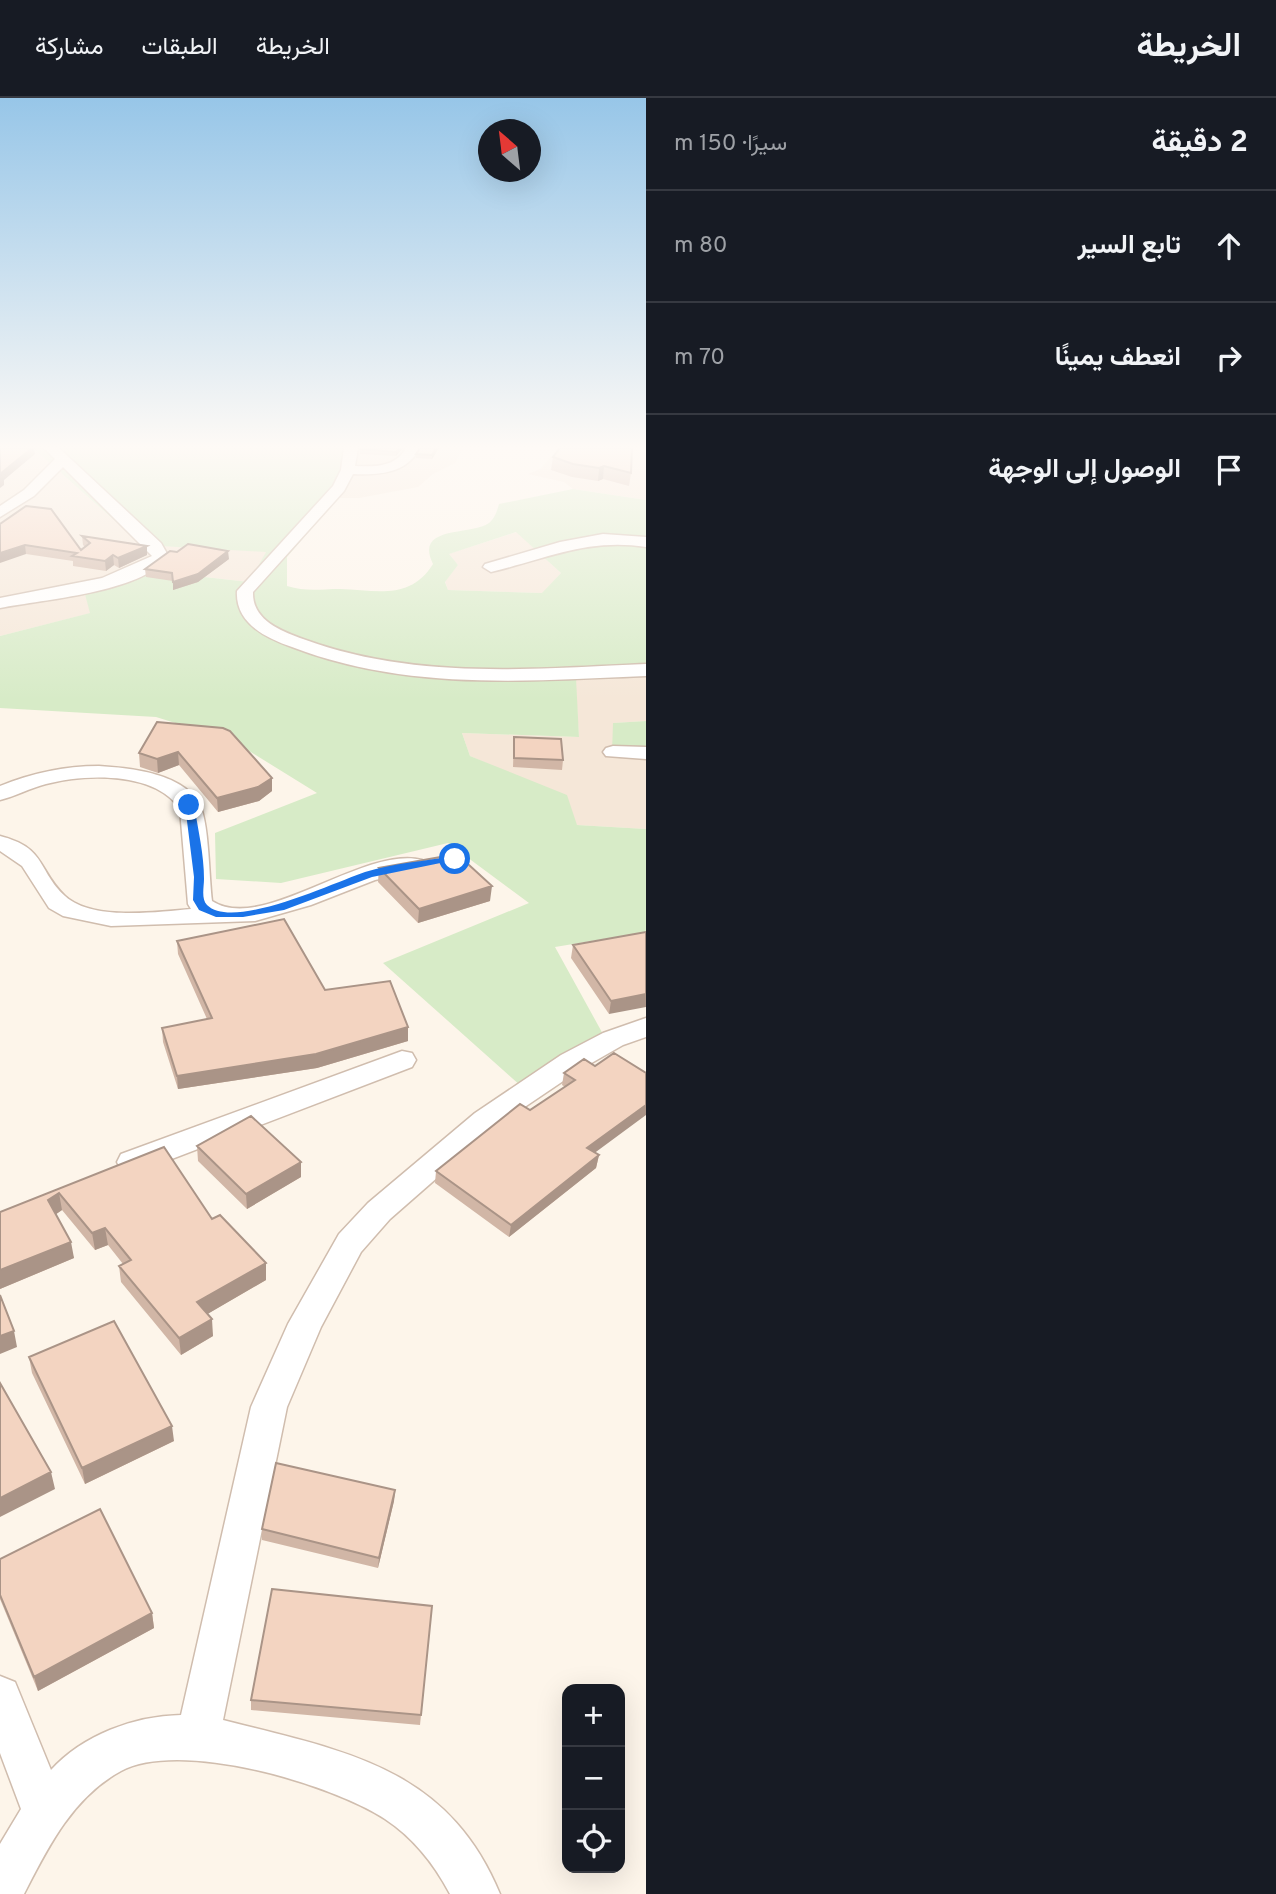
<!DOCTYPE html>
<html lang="ar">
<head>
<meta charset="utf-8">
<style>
	body { margin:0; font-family:Overpass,Vazirmatn,sans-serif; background:#242831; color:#f1f3f6; direction:rtl }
	.controls { position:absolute; right:21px; bottom:21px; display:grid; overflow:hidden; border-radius:14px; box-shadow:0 7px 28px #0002 }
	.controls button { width:63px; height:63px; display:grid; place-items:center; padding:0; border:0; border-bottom:2px solid #363941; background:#171b24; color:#f1f3f6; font:35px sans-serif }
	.compass { position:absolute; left:478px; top:21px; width:63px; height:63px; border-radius:50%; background:#171b24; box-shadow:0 7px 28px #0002; rotate:332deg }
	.stop { position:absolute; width:21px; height:21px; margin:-16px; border:5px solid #1a73e8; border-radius:50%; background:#fff }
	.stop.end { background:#1a73e8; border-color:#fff; box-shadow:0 2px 7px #0008 }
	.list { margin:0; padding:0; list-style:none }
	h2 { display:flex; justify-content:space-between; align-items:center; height:91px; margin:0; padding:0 28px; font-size:30px }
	h2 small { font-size:23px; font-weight:400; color:#9ea1a6 }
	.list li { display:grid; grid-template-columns:46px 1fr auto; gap:21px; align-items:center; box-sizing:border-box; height:112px; padding:0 28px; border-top:2px solid #363941 }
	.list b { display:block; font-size:26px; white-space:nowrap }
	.list em { font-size:23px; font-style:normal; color:#9ea1a6 }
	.icon { flex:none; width:38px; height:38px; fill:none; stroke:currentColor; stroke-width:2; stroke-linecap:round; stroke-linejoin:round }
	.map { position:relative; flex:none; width:646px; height:1796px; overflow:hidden; direction:ltr }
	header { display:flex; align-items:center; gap:42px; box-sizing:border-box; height:98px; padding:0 35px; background:#171b24; border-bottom:2px solid #363941 }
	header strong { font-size:33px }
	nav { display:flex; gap:38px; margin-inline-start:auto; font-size:24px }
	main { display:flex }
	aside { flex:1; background:#171b24 }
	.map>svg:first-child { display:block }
	.residential { fill:#f5e7d8 }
	.green { fill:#d7ebc7; fill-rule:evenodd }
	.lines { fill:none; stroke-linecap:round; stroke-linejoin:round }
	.minor-casing { stroke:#d0bdae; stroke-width:3 }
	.minor { fill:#fff; fill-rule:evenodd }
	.wall { fill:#d1b6a6 }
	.shaded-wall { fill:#aa9487 }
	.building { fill:#f3d4c1; stroke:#aa9487; stroke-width:2 }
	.route { fill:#1a73e8 }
</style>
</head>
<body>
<header>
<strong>الخريطة</strong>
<nav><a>الخريطة</a><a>الطبقات</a><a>مشاركة</a></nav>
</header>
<main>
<aside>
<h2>2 دقيقة<small>سيرًا · 150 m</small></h2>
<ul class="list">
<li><svg class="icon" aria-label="ahead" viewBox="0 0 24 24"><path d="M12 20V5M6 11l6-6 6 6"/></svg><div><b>تابع السير</b></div><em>80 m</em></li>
<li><svg class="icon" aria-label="right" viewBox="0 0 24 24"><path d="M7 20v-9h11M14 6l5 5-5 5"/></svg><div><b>انعطف يمينًا</b></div><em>70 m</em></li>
<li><svg class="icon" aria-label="arrive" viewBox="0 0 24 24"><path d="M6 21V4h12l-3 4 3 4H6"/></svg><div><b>الوصول إلى الوجهة</b></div></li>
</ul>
</aside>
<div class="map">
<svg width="646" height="1796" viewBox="0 0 646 1796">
	<rect width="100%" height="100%" fill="#fdf5ea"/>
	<path class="residential" d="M0,350H33L142,447L267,453L249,484L160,474L82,485L91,515L0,538Z
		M356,350H463L455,365L433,376L418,389L359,400H338Z
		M559,350H632L646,354V402L573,391L564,384L528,376L540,371Z
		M517,434L561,475L543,495L448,492L445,483L458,467L448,456Z
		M646,576V623L613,625L646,656V731L577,727L516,678L470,658L462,635L579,639L575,580Z"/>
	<path class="green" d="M33,350H356L338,400L287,459V488C306,494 320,491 340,491C376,492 410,503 433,466C414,427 470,438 489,425C495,420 497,413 499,406L573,391L646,402V576L576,580L579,639L462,635L470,658L567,697L577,727L646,731V834L555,849L609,947L530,996L383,865L529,805L448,745L281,785L216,781L215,735L317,695L233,643L156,619L0,610V538L90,515L82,485L160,474L249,484L266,454L142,447ZM516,434L561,475L542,495L448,492L445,484L458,467L449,456Z
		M646,623V656L612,654L613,625Z"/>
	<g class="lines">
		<g class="minor-casing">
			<path id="minor" d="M44,350H59L161,445L169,459C139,495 45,501 0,510V500L102,480L152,458L63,369L34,398L0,419V408L24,392L55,361Z
				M344,350H358L355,368C375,369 396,369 406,350H420C406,376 379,377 353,376L344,393L253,494C252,522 281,533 303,541C414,582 530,571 646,566V578C526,583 406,593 292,549C266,540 235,525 237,493L333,388L341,372Z
				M603,436L646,439V449C587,440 546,461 491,474L483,469L485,466L560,444Z
				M613,648L646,649V661L606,658L603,654L606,650Z
				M99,668C130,670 187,675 201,710C209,730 209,779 212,803C263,836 363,747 422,762L426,767L422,772L375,782L311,807L255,823L111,828L63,818L49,810L22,768L0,753V738C47,750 37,772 65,798C92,823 157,814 191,811L188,806L180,711C155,673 85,676 46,686C30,690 16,698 0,702V688C32,675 64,668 99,668Z
				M646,920V939L623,947L581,971L495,1029L390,1121L361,1154L321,1229L287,1309L223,1622C343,1653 447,1668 500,1796H450C434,1766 414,1740 385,1721C332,1686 180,1641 121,1673C73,1699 48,1749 24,1796H0V1746L21,1711L0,1655V1578L15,1584L51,1672C83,1637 134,1618 181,1617L251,1309L288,1226L339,1136L368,1105L475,1015L561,957L603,935Z
				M402,953L412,955L416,962L412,969L143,1072L132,1075L121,1072L117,1064L121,1056Z"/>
		</g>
		<use href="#minor" class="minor"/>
	</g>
	<path class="wall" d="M360,350H403L396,358L360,356Z
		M420,350H439L432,361L416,360V356Z
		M560,350L631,375L629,388L603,381L598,383L572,379L551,372L553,359Z
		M0,426L81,452L85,449L83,447L82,438L147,457L119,470L114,467L106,473L73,468V463L26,456Z
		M229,461L198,484L173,492V483L146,479L145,471Z
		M157,624L272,680V693L259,703L218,714L179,667L158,675L140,669L139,655Z
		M514,639L563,662L562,672L513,669Z
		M379,770L490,803L418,825L378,784Z
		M646,834L609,916L571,860L573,847Z
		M177,843L325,892L408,929V943L317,970L178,991L163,944L162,930L207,921L178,856Z
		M584,961L594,1055L599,1057L596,1070L509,1139L435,1085L436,1073L565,989L562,987L564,975Z
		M197,1048L301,1064V1079L247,1111L198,1063Z
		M164,1049L212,1121L266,1165V1182L207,1216L213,1238L181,1257L121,1184L119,1168L123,1166L108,1147L95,1152L62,1112L56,1116L74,1160L0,1191V1114Z
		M29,1259L174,1343L85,1386L32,1275Z
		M395,1392L394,1403L378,1470L262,1442V1431Z
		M0,1461L152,1515L154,1530L38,1593L0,1501Z
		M432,1508L420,1627L251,1612V1602Z"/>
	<path class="shaded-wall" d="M32,350H34L35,356L4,382V387L0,390V376Z
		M399,350H403L396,358V354Z
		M436,350H439L432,361V357Z
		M604,368L603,381L598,383L599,370Z
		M25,447L26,456L0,465V455Z
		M147,448V457L119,470L118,460Z
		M228,453L229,461L198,484L173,492V484Z
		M113,457L114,467L106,473L105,463Z
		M178,654L179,667L158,675L157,661Z
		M272,680V693L259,703L218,714L217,700Z
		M492,788L490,803L418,825L419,811Z
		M646,896V909L609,916L611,903Z
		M408,929V943L317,970L178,991L177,978Z
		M646,1007V1017L585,1062L587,1050Z
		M599,1057L596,1070L509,1139L511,1127Z
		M301,1064V1079L247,1111L246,1096Z
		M59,1095L62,1112L52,1119L48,1102Z
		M105,1130L108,1147L95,1152L92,1135Z
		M71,1144L74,1160L0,1191V1172Z
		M266,1165V1182L199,1221L197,1204Z
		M212,1221L213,1238L181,1257L179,1240Z
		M14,1233L17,1249L0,1256V1238Z
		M172,1328L174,1343L85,1386L82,1370Z
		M51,1374L55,1391L0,1419V1400Z
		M395,1392L394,1403L378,1470L379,1460Z
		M152,1515L154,1530L38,1593L34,1579Z"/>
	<path class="building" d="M0,350H32L0,376Z
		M360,350H399L396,354L360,351Z
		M420,350H436L432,357L416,356Z
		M560,350H632L631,375L604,368L599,370L573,366L553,359Z
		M26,408L51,411L81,452L90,445L82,438L147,448L118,460L113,457L105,463L72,458L77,455L25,447L0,455V426Z
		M188,446L228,453L198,476L173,484L172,475L145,471L170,453L177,454Z
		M157,624L223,630L230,633L272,680L258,689L217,700L178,654L157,661L139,655Z
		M514,639L561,641L563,662L514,660Z
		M457,756L492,788L419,811L379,770Z
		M284,821L325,892L390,883L408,929L316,956L177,978L162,930L212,920L177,843Z
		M646,834V896L611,903L573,847Z
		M614,955L646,975V1007L587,1050L599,1057L511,1127L436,1073L520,1006L530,1012L575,982L564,975L584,961L595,968Z
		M251,1018L301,1064L246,1096L197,1048Z
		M164,1049L212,1121L220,1117L266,1165L197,1204L212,1221L179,1240L119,1168L131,1162L105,1130L92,1135L59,1095L48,1102L71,1144L0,1172V1114Z
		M0,1197L14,1233L0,1238Z
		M114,1223L172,1328L82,1370L29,1259Z
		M0,1285L51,1374L0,1400Z
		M276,1365L395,1392L379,1460L262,1431Z
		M100,1411L152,1515L34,1579L0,1497V1461Z
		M272,1491L432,1508L421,1617L251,1602Z"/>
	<linearGradient id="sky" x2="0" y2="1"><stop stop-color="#97c6e8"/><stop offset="0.58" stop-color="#fefaf6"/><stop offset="1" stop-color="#fefaf6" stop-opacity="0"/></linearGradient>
	<rect width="646" height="602" fill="url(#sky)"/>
	<path class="route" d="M189,704L194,707C198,731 204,757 204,781C204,789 201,801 207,807C233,833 335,784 365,774C394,765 426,763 455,758L460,761L372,779L284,812L243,819H216L199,812L193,802L194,779L185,707Z"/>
</svg>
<div class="controls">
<button>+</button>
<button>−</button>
<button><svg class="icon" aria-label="locate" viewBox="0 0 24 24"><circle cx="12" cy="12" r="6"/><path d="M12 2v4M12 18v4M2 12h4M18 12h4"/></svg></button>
</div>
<svg class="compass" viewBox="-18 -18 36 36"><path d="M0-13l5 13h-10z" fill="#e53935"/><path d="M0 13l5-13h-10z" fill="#9ea1a6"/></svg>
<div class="stop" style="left:455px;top:761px"></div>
<div class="stop end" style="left:189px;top:707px"></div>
</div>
</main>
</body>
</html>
